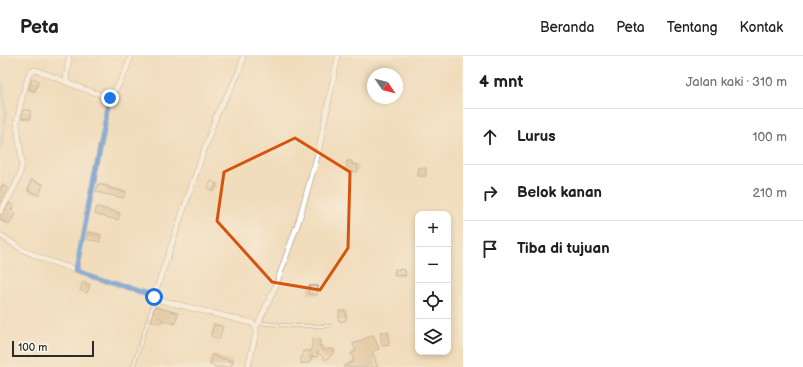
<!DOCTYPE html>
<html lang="id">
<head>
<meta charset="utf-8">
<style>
	body { margin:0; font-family:"Balsamiq Sans",sans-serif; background:#f2f2f2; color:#202124 }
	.controls { position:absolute; right:12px; bottom:12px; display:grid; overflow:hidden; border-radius:8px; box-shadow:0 2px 6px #0003 }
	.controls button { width:36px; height:36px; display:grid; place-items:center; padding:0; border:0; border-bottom:1px solid #e0e0e0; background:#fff; color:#202124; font:20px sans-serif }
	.compass { position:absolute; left:367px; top:12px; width:36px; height:36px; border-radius:50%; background:#fff; box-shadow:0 2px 6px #0003; rotate:125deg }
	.scale { position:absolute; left:12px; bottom:10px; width:82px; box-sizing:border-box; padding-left:4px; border:2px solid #2b2b2b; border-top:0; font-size:11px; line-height:14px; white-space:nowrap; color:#2b2b2b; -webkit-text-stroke:3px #fbf7ec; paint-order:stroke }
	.stop { position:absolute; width:12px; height:12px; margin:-9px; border:3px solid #1a73e8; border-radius:50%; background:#fff }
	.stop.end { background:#1a73e8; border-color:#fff; box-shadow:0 1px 4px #0008 }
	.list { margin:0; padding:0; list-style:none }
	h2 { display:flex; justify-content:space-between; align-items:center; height:52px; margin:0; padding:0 16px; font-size:17px }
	h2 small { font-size:13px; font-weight:400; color:#757577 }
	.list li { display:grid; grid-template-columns:26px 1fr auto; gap:12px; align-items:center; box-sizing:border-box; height:56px; padding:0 16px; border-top:1px solid #e0e0e0 }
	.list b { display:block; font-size:15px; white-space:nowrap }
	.list em { font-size:13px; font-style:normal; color:#757577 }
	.icon { flex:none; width:22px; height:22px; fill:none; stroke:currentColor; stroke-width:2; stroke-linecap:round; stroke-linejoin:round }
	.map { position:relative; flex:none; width:463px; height:311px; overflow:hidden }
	header { display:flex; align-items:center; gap:24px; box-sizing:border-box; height:56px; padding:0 20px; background:#fff; border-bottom:1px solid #e0e0e0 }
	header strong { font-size:19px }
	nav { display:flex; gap:22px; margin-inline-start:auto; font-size:14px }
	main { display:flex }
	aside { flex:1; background:#fff }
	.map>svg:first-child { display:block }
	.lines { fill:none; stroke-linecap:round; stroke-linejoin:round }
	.stream { stroke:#43b1c0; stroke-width:1.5 }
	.building { fill:#d4af84 }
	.lane-casing { stroke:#8e8473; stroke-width:4 }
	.street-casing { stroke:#8e8473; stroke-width:6 }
	.lane { stroke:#fff; stroke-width:2.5 }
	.street { stroke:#fff; stroke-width:5 }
	.route { stroke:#1a73e8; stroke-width:5 }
	.marked { fill:none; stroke:#d5540f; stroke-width:3; stroke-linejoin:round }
</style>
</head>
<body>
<header>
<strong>Peta</strong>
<nav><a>Beranda</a><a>Peta</a><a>Tentang</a><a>Kontak</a></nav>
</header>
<main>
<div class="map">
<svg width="463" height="311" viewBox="0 0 463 311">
	<rect width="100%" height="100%" fill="#fbf7ec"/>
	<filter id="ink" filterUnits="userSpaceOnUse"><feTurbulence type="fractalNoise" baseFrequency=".025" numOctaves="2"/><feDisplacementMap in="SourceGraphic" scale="8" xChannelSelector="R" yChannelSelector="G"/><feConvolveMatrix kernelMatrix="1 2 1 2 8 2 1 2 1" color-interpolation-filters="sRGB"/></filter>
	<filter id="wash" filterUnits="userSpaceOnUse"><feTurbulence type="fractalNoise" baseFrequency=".012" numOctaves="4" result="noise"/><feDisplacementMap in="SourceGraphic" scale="16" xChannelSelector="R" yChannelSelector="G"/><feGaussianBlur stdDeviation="0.9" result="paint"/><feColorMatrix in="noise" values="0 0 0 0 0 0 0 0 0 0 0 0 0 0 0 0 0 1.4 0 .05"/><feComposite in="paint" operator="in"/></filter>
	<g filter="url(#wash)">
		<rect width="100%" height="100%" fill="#f1dcbb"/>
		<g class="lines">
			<path class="stream" d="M0,22L3,30L6,58L0,95"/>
		</g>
		<g id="blocks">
			<path class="building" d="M32,22L39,25L35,35L29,33Z
				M23,54H30V63L22,62Z
				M347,105H352V108L358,109L357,116L346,115Z
				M418,112H426V120H418Z
				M31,124L43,128L39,139L28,135Z
				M211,125L217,128L213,135L207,132Z
				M98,128L110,131L109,132L126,136L124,142L96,136Z
				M2,129L8,132L0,148V134Z
				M10,147L14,149L11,155L15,157L10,168L0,164V160L3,158Z
				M97,151L120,157L118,164L95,158Z
				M88,176L101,179L100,186L86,183Z
				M395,213L405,214V220L394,219Z
				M83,226L90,229L87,237L80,234Z
				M309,230H318L317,239L308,238Z
				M155,251L178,257L175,268L162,264L161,267L152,265Z
				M339,255H346V265H339Z
				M214,268L223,271L219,283L211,280Z
				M380,276H388L389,289L382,290Z
				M373,279L379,293L372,295L376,304L375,305L378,311H343L354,305L351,297L356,295L353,288Z
				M313,282L320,283L319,290H322V294L333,293L334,297L331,299L326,304L318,296L317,301L311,300V305H310L309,307H301V301H303V295H311Z
				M212,299H216V301L233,305L231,311H217L210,309Z"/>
		</g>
	</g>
	<g filter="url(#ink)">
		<use href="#blocks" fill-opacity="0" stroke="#8e8473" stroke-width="1"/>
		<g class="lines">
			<g class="lane-casing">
				<path id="lane" d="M259,267L293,270H329
					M133,311L155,243"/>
			</g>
			<g class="street-casing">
				<path id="street" d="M243,0C242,18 224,41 217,58C195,119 175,179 154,240L156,243L252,267C256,270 257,273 256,277L248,311
					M66,25L69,0
					M110,42C120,28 126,17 131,0
					M0,156L13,134L19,121L22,108L17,67C19,50 24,34 29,18L34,14L39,15L81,32L110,42L76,214
					M0,179L23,194L46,204L154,240
					M258,268L276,229L299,164L318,97L338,0"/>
			</g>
			<use href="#lane" class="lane"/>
			<use href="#street" class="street"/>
		</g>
	</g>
	<g class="lines" filter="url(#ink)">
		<path class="route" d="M110,42L76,214L154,240V241"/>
	</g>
	<path d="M0 0H463V311H0ZM295,82L350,116L348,192L320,234L272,226L217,165L224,116Z" fill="#f1dcbb" fill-opacity=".55" fill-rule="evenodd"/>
	<path class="marked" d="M295,82L350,116L348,192L320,234L272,226L217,165L224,116Z"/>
</svg>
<div class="controls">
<button>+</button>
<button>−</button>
<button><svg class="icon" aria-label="locate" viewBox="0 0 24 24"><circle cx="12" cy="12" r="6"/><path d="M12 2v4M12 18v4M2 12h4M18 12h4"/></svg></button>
<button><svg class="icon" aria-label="layers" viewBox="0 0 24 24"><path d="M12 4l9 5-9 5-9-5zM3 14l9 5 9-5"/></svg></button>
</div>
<svg class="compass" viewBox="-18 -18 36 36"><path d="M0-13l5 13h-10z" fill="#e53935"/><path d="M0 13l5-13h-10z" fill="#757577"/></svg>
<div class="scale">100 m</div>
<div class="stop" style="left:154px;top:241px"></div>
<div class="stop end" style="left:110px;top:42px"></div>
</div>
<aside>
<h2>4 mnt<small>Jalan kaki · 310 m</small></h2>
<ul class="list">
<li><svg class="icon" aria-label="ahead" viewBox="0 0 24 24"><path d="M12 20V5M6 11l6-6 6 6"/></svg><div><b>Lurus</b></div><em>100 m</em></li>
<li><svg class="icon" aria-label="right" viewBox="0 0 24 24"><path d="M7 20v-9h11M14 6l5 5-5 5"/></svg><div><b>Belok kanan</b></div><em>210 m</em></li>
<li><svg class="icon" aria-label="arrive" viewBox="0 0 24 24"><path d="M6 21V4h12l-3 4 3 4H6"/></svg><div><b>Tiba di tujuan</b></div></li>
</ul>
</aside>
</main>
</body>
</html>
